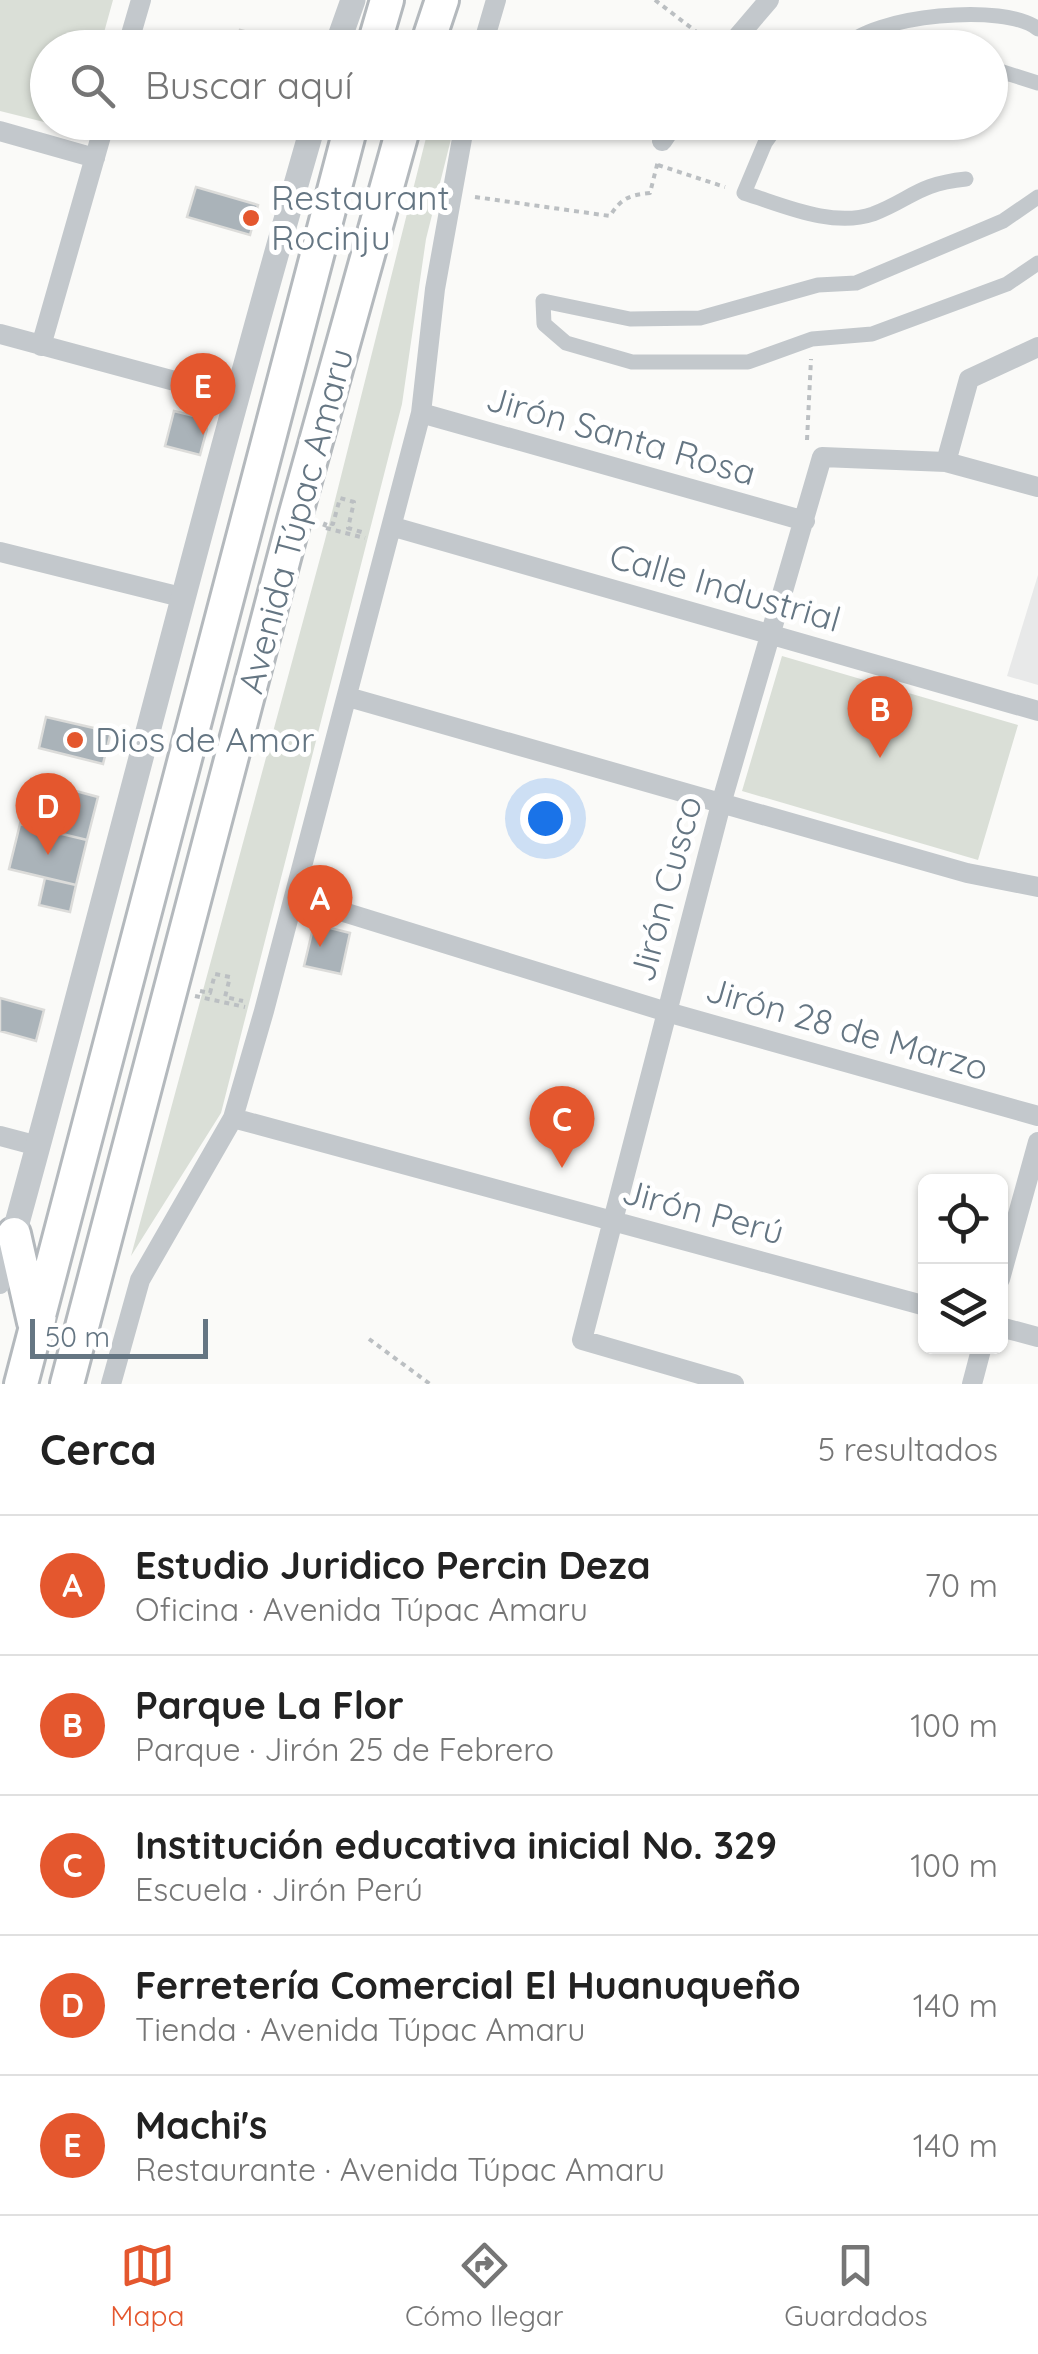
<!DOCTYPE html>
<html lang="es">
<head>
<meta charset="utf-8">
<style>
	body { margin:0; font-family:Quicksand,sans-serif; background:#f6f6f6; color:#222 }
	.controls { position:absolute; right:30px; bottom:30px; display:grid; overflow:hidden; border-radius:15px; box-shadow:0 2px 8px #0004 }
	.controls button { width:90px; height:90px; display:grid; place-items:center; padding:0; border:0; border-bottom:2px solid #e0e0e0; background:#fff; color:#222; font:50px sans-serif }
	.scale { position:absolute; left:30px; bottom:25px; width:178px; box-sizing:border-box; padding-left:10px; border:5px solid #657683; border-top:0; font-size:28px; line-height:35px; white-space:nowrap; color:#657683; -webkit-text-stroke:8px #fff; paint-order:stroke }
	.you { position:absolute; left:545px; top:818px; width:35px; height:35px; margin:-25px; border:8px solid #fff; border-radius:50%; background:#1a73e8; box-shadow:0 0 0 15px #1a73e833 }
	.badge { display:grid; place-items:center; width:65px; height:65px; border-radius:50%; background:#e4572e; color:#fff; font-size:32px; font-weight:700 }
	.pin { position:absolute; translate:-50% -82px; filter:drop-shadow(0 2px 5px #0008) }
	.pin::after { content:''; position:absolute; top:52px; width:35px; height:30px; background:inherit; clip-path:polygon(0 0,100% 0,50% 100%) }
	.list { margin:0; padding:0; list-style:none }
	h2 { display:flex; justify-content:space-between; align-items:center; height:130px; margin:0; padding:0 40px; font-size:42px }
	h2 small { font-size:32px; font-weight:400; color:#767676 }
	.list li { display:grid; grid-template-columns:65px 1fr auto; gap:30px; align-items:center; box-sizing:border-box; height:140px; padding:0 40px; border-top:2px solid #e0e0e0 }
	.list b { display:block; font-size:38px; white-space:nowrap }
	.list p { margin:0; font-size:32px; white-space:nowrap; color:#767676 }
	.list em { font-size:32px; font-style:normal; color:#767676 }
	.icon { flex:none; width:55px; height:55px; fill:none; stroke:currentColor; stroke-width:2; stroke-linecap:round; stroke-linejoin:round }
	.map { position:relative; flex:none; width:1038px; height:1384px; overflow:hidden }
	.search { position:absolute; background:#fff; box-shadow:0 2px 8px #0004; left:30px; right:30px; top:30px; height:110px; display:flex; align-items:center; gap:25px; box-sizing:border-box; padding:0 35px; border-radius:55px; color:#767676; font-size:38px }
	.sheet { height:830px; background:#fff }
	nav { display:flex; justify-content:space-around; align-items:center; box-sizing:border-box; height:140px; border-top:2px solid #e0e0e0; background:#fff; font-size:28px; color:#767676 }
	nav a { display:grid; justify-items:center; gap:5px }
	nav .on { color:#e4572e }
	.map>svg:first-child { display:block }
	.built { fill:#e8e9e9 }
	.green { fill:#dadfd7 }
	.building { fill:#aab3b9; stroke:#dcdcda; stroke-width:2.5 }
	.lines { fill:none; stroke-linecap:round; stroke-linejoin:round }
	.trunk-casing { stroke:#b4b9bd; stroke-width:38 }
	.path { stroke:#bbbfc2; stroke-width:4; stroke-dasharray:5 5; stroke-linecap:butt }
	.pedestrian { stroke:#c3c8cc; stroke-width:15 }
	.minor { stroke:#c3c8cc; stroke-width:20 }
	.tertiary { stroke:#c3c8cc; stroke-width:25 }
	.trunk { stroke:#fff; stroke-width:32 }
	.poi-dot { fill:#e4572e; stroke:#fff; stroke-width:4 }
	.labels { text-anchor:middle; stroke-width:10; stroke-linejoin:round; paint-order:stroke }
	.poi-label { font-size:35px; fill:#657683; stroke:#fff; text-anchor:start }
	.street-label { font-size:35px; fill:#657683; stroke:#fff }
</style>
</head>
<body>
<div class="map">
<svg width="1038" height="1384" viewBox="0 0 1038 1384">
	<rect width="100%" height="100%" fill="#fafaf8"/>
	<path class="built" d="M1038,575V685L1007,676Z"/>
	<path class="green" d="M0,0H113L100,47L48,48V122L78,123L76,130L0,111Z
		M430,122L455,123L426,239L402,404L221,1113L131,1256L325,540Z
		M782,656L1018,725L978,860L742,791Z"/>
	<path class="building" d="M240,30L305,46L235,48Z
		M196,187L258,205L250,235L187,217Z
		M174,411L202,418L207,429L200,455L165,446Z
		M46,717L111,732L103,764L39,748Z
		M31,779L98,797L87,840L20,824Z
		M20,824L87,840L76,885L9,869Z
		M45,878L76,885L70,912L39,905Z
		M314,924L350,933L341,974L304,966Z
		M0,998L44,1010L36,1041L0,1031Z"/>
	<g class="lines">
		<g class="trunk-casing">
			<path id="trunk" d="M373,48L387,0
				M426,48L442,0
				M14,1234L34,1322
				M21,1384L352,122
				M67,1384L294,520L405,122"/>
		</g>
		<path class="path" d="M655,0L707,40
			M658,165L725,187
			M475,197L610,216C621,198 630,195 650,193L658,161
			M807,440L811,359
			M324,527L326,522L333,524L340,498L354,502L348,528L365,533
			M326,528L365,538
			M200,991L210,993L215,974L230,977L225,997L243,1001
			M195,996L245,1007
			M369,1339L430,1384"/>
		<path class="pedestrian" d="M844,48C871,15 1006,2 1038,29
			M990,68L1038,83
			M780,122L765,143L744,193C783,205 832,228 873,214C912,199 917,184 966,179
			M1038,197L1003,221L856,283L818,285L700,318L630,319L543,301L544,324L566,343L632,362H748L812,339L872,334L1007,284L1038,263"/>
		<path class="minor" d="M127,48L141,0
			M482,48L496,0
			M728,48L769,0
			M0,131L95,158
			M662,141L675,122
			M0,334L234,397
			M41,346L105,122
			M421,413L805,521
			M946,462L969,379L1038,347
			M394,527L1038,711
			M0,552L185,598
			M348,697L967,873L1038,887
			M295,897L667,1012L1038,1116
			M233,1118L926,1306
			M0,1136L38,1146
			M1000,1279L1038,1142
			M0,1284L12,1241
			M1000,1327L1038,1337
			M111,1384L140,1280L233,1118L264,1011L421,413L435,289L465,122
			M734,1384L582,1340L721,804L822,457L946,462L1038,487
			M972,1384L982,1346"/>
		<path class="tertiary" d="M336,48L353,0
			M14,1234C116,864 207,491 314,122"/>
		<use href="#trunk" class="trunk"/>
	</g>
	<g class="poi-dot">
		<circle cx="251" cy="218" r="10"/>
		<circle cx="75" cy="740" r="10"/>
	</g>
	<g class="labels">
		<g class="poi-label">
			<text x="271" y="210">Restaurant<tspan x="271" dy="40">Rocinju</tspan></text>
			<text x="95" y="752">Dios de Amor</text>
		</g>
		<g class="street-label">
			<text transform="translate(621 436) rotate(16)" y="12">Jirón Santa Rosa</text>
			<text transform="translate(296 521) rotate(-75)" y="12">Avenida Túpac Amaru</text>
			<text transform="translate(725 588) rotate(16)" y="12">Calle Industrial</text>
			<text transform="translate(666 889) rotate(-75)" y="12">Jirón Cusco</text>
			<text transform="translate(847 1029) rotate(16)" y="12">Jirón 28 de Marzo</text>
			<text transform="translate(703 1212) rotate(15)" y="12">Jirón Perú</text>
		</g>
	</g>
</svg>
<div class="controls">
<button><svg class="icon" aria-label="locate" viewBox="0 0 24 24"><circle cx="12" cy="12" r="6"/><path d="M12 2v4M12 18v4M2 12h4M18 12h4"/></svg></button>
<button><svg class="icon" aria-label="layers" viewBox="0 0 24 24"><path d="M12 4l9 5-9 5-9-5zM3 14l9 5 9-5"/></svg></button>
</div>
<div class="scale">50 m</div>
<div class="you"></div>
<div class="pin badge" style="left:320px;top:947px">A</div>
<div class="pin badge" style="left:880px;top:758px">B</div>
<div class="pin badge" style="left:562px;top:1168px">C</div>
<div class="pin badge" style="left:48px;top:855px">D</div>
<div class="pin badge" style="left:203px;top:435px">E</div>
<div class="search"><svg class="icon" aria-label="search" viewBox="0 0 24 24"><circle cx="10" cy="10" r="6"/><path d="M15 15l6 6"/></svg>Buscar aquí</div>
</div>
<section class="sheet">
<h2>Cerca<small>5 resultados</small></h2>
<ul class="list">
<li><span class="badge">A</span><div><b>Estudio Juridico Percin Deza</b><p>Oficina · Avenida Túpac Amaru</p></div><em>70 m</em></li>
<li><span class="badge">B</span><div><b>Parque La Flor</b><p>Parque · Jirón 25 de Febrero</p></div><em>100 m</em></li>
<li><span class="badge">C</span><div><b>Institución educativa inicial No. 329</b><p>Escuela · Jirón Perú</p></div><em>100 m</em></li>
<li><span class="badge">D</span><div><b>Ferretería Comercial El Huanuqueño</b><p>Tienda · Avenida Túpac Amaru</p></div><em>140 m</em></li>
<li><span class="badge">E</span><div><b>Machi's</b><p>Restaurante · Avenida Túpac Amaru</p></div><em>140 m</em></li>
</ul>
</section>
<nav>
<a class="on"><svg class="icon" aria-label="map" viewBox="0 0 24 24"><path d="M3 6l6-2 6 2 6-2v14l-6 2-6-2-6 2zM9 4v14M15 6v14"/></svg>Mapa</a>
<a><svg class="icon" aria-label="directions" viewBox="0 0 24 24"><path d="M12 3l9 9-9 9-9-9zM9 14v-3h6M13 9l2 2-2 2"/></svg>Cómo llegar</a>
<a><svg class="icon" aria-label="saved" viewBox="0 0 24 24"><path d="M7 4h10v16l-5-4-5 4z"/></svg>Guardados</a>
</nav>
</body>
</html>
